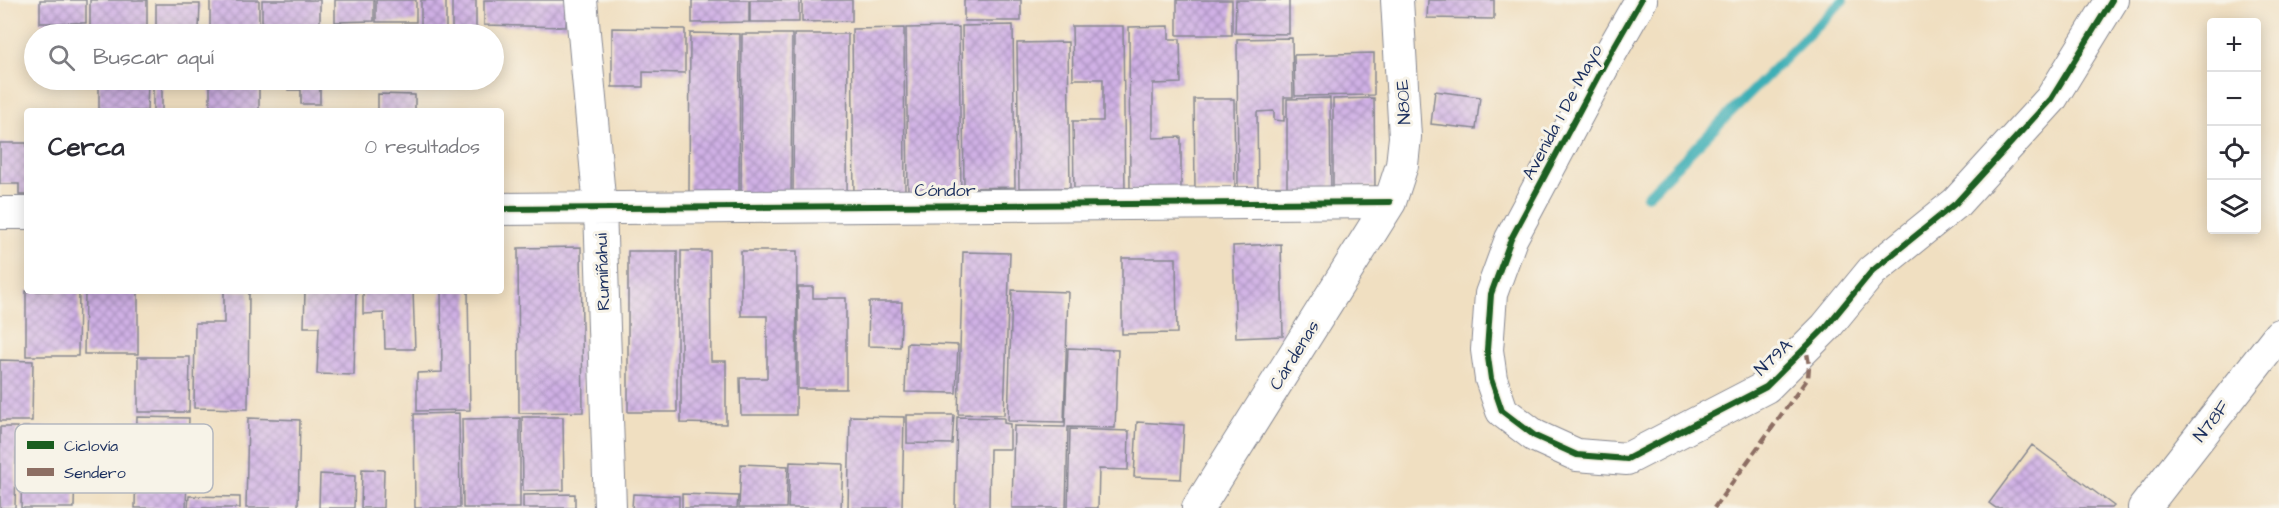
<!DOCTYPE html>
<html lang="es">
<head>
<meta charset="utf-8">
<style>
	body { margin:0; font-family:"Architects Daughter",sans-serif; background:#f2f2f3; color:#2b2b33 }
	.controls { position:absolute; right:18px; top:18px; display:grid; overflow:hidden; border-radius:6px; box-shadow:0 3px 15px #0003 }
	.controls button { width:54px; height:54px; display:grid; place-items:center; padding:0; border:0; border-bottom:2px solid #e1e1e2; background:#fff; color:#2b2b33; font:30px sans-serif }
	.list { margin:0; padding:0; list-style:none }
	h2 { display:flex; justify-content:space-between; align-items:center; height:78px; margin:0; padding:0 24px; font-size:26px }
	h2 small { font-size:20px; font-weight:400; color:#7c7c81 }
	.icon { flex:none; width:33px; height:33px; fill:none; stroke:currentColor; stroke-width:2; stroke-linecap:round; stroke-linejoin:round }
	.map { position:relative; flex:none; width:2279px; height:508px; overflow:hidden }
	.search { position:absolute; background:#fff; box-shadow:0 3px 15px #0003; left:24px; top:24px; width:480px; height:66px; display:flex; align-items:center; gap:15px; box-sizing:border-box; padding:0 21px; border-radius:33px; color:#7c7c81; font-size:22px }
	.panel { position:absolute; background:#fff; box-shadow:0 3px 15px #0003; left:24px; top:108px; width:480px; height:186px; border-radius:6px }
	.map>svg:first-child { display:block }
	.lines { fill:none; stroke-linecap:round; stroke-linejoin:round }
	.stream { stroke:#3eafb6; stroke-width:10 }
	.building { fill:url(#building-cross-hatch) }
	.street-casing { stroke:#868790; stroke-width:34 }
	.street { stroke:#fff; stroke-width:32 }
	.quiet { stroke:#8d6e63; stroke-width:4.5; stroke-dasharray:9 4.5; stroke-linecap:butt }
	.cycleway-casing { stroke:#f7f3e8; stroke-width:10 }
	.cycleway { stroke:#1b5e20; stroke-width:6 }
	.labels { text-anchor:middle; stroke-width:6; stroke-linejoin:round; paint-order:stroke }
	.street-label { font-size:18px; fill:#1b2f5e; stroke:#f7f3e8 }
	.key { fill:#f7f3e8; stroke:#b5b8bf; stroke-width:1.5 }
	.key-label { font-size:16px; fill:#1b2f5e }
</style>
</head>
<body>
<div class="map">
<svg width="2279" height="508" viewBox="0 0 2279 508">
	<defs>
		<pattern id="building-cross-hatch" width="8" height="8" patternUnits="userSpaceOnUse" patternTransform="scale(1.5)"><rect width="8" height="8" fill="#d0b1e5"/><path d="M0 0l8 8M0 8l8-8" fill="none" stroke="#a890bd"/></pattern>
	</defs>
	<rect width="100%" height="100%" fill="#f7f3e8"/>
	<filter id="ink" filterUnits="userSpaceOnUse"><feTurbulence type="fractalNoise" baseFrequency=".0167" numOctaves="2"/><feDisplacementMap in="SourceGraphic" scale="12" xChannelSelector="R" yChannelSelector="G"/><feConvolveMatrix kernelMatrix="1 2 1 2 8 2 1 2 1" color-interpolation-filters="sRGB"/></filter>
	<filter id="wash" filterUnits="userSpaceOnUse"><feTurbulence type="fractalNoise" baseFrequency=".008" numOctaves="4" result="noise"/><feDisplacementMap in="SourceGraphic" scale="24" xChannelSelector="R" yChannelSelector="G"/><feGaussianBlur stdDeviation="1.35" result="paint"/><feColorMatrix in="noise" values="0 0 0 0 0 0 0 0 0 0 0 0 0 0 0 0 0 1.4 0 .05"/><feComposite in="paint" operator="in"/></filter>
	<g filter="url(#wash)">
		<rect width="100%" height="100%" fill="#f0dfc1"/>
		<g class="lines">
			<path class="stream" d="M1647,196L1843,0"/>
		</g>
		<g id="blocks">
			<path class="building" d="M40,0H86V23H40Z
				M90,0H147V28L90,29Z
				M210,0H259V28L210,29Z
				M262,0H320V30H262Z
				M335,0H374V21L335,22Z
				M376,0H416V22H376Z
				M421,0H446V32L421,31Z
				M452,0H476V33H452Z
				M484,0H567L566,27L484,25Z
				M692,0H749V22L692,23Z
				M750,0H799V22H750Z
				M802,0H852V21L802,22Z
				M964,0H1021V21H964Z
				M1177,0H1232V35H1177Z
				M1236,0H1289V34L1235,33Z
				M1428,0H1494V19L1427,18Z
				M156,4H200L199,29H156Z
				M1013,25L1015,187L964,188L962,26Z
				M1072,26H1123L1125,192H1074L1073,121H1103V79H1073Z
				M1169,26V39H1180L1181,83L1153,84V138L1181,137V191H1130L1129,27Z
				M959,27L961,195L908,196L906,28Z
				M612,28L685,29V73L643,72V87H612Z
				M904,28L905,196L854,197L852,29Z
				M210,31H259V34H210Z
				M263,32H320V34H263Z
				M690,33L740,34L739,192H689Z
				M742,34H792L791,200L741,199Z
				M794,34H848L847,200H793Z
				M1292,38L1293,97H1284V121L1274,120V111L1257,112L1258,189H1238L1237,39Z
				M1068,42L1070,188H1019L1017,43Z
				M1374,53V95L1295,96L1294,55Z
				M99,80H148L147,111H99Z
				M153,80H162V111H153Z
				M210,80H259V111H210Z
				M288,80H320V104H301V90H288Z
				M1435,91L1480,97L1476,129L1431,124Z
				M378,94L415,95V111H378Z
				M1330,98L1331,195H1287V99Z
				M1374,98L1375,187L1333,188V99Z
				M1194,99H1234L1235,189L1195,190Z
				M0,143H27V195H19V184H0Z
				M1281,244L1283,336L1236,338L1233,246Z
				M581,247L583,412L519,413L518,248Z
				M628,251H677V412H628Z
				M681,251H710L711,361H726V424L681,423Z
				M741,251H797L796,415H741L740,378H767V316H741Z
				M963,252L1010,253L1004,415L958,414Z
				M1122,258H1176L1177,333L1122,334Z
				M798,287H813V298H846V389H798Z
				M1012,290L1068,292L1064,422L1008,421Z
				M26,291H79L78,356H26Z
				M85,291H138V354H84Z
				M224,291H249L248,409L194,408L195,323H224Z
				M305,291H356L354,375L317,374L319,327H304Z
				M363,291H413L415,349H385L384,313L363,314Z
				M441,291H468L470,410L417,411V373L442,372Z
				M869,302H902L900,347L868,346Z
				M907,343L958,345L956,393L905,392Z
				M1068,348L1118,350L1115,428L1068,427L1066,508H1012L1014,426L1065,427Z
				M138,357H190L189,412H138Z
				M0,360L33,361L32,421H0Z
				M459,413L460,508H415L414,414Z
				M907,415H954L952,444L907,443Z
				M850,416L904,417L902,508H848Z
				M137,417L189,418L186,508H135Z
				M522,417H563L564,490L523,491Z
				M957,417L1004,418V423L1010,424V449H990L989,508H955Z
				M248,418L300,420L298,508H246Z
				M520,418V508H463L462,419Z
				M1137,422L1184,425L1181,479L1134,477Z
				M0,427H17L15,508H0Z
				M23,427L76,428L74,508H21Z
				M1070,429L1129,431L1128,470L1099,469L1098,508H1068Z
				M2032,445L2114,506L2112,508H1996L1989,503Z
				M790,462L843,464L841,508H788Z
				M741,464L788,466L786,508H739Z
				M362,469L384,470L383,508H361Z
				M320,474L355,476L354,508H319Z
				M575,494V508H523V495Z
				M633,494L679,496V508H632Z
				M682,494L738,496L737,508H682Z
				M189,496L240,497V508H188Z"/>
		</g>
	</g>
	<g filter="url(#ink)">
		<use href="#blocks" fill-opacity="0" stroke="#868790" stroke-width="1.5"/>
		<g class="lines">
			<g class="street-casing">
				<path id="street" d="M581,0L600,208L610,508
					M1641,0L1606,61L1511,239L1491,294L1487,350L1491,379L1502,411L1535,436L1577,455L1627,459L1766,387L1826,327L1872,271L1956,203L2051,99L2112,0
					M501,209L1390,202
					M0,213H27
					M1198,508L1390,202L1402,165L1405,137L1397,0
					M2144,508L2279,335"/>
			</g>
			<use href="#street" class="street"/>
			<path class="quiet" d="M1714,508L1808,378L1809,365L1806,347"/>
			<g class="cycleway-casing">
				<path id="cycleway" d="M1641,0L1606,61L1511,239L1491,294L1487,350L1491,379L1502,411L1535,436L1577,455L1627,459L1766,387L1826,327L1872,271L1956,203L2051,99L2112,0
					M501,209L1390,202"/>
			</g>
			<use href="#cycleway" class="cycleway"/>
		</g>
	</g>
	<g class="labels">
		<g class="street-label">
			<text transform="translate(1403 102) rotate(-93)" y="6">N80E</text>
			<text transform="translate(1562 112) rotate(-62)" y="6">Avenida 1 De Mayo</text>
			<text x="945" y="196">Cóndor</text>
			<text transform="translate(602 272) rotate(-92)" y="6">Rumiñahui</text>
			<text transform="translate(1294 355) rotate(-58)" y="6">Cárdenas</text>
			<text transform="translate(1773 357) rotate(-43)" y="6">N79A</text>
			<text transform="translate(2211 421) rotate(-52)" y="6">N78F</text>
		</g>
	</g>
	<rect x="15" y="424" width="198" height="69" rx="9" class="key"/>
	<rect x="27" y="441" width="27" height="8" fill="#1b5e20"/>
	<rect x="27" y="468" width="27" height="8" fill="#8d6e63"/>
	<g class="key-label">
		<text x="64" y="451">Ciclovía</text>
		<text x="64" y="478">Sendero</text>
	</g>
</svg>
<div class="controls">
<button>+</button>
<button>−</button>
<button><svg class="icon" aria-label="locate" viewBox="0 0 24 24"><circle cx="12" cy="12" r="6"/><path d="M12 2v4M12 18v4M2 12h4M18 12h4"/></svg></button>
<button><svg class="icon" aria-label="layers" viewBox="0 0 24 24"><path d="M12 4l9 5-9 5-9-5zM3 14l9 5 9-5"/></svg></button>
</div>
<div class="search"><svg class="icon" aria-label="search" viewBox="0 0 24 24"><circle cx="10" cy="10" r="6"/><path d="M15 15l6 6"/></svg>Buscar aquí</div>
<section class="panel">
<h2>Cerca<small>0 resultados</small></h2>
<ul class="list">
</ul>
</section>
</div>
</body>
</html>
